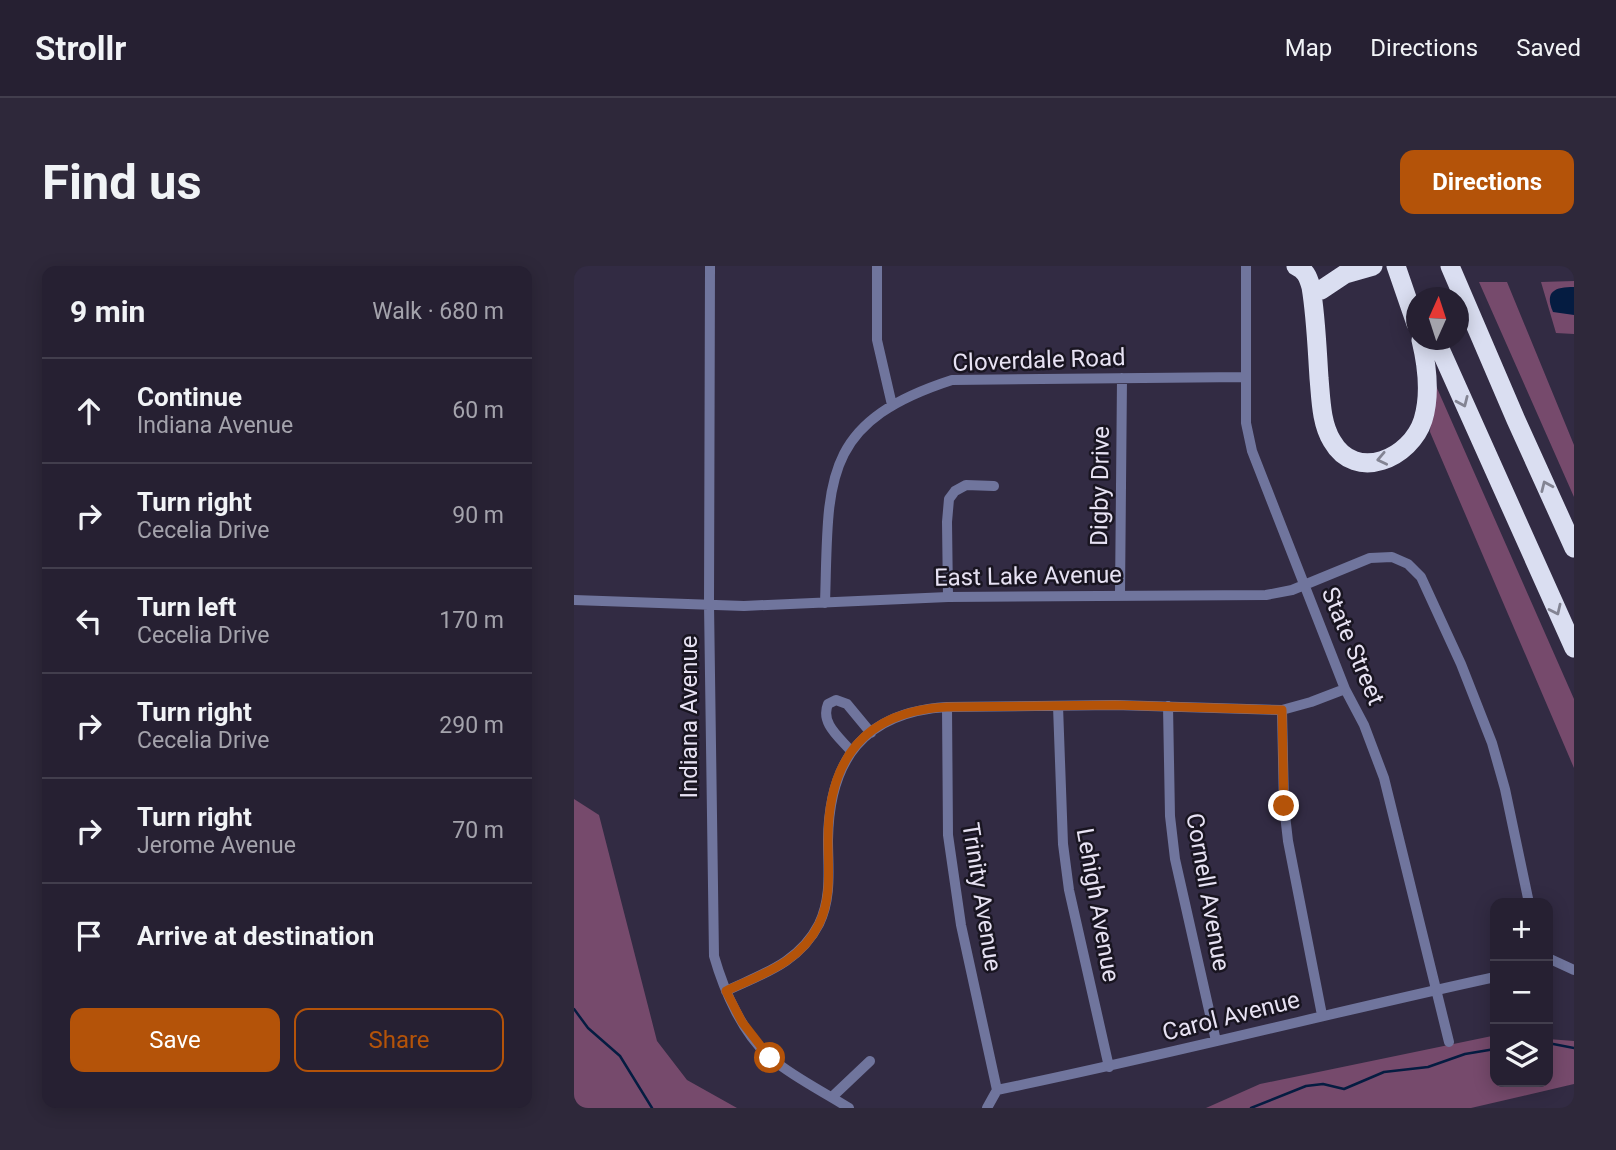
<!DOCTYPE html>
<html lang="en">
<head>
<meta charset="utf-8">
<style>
	body { margin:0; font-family:Roboto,sans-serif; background:#2e283a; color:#f1f3f6 }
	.controls { position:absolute; right:21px; bottom:21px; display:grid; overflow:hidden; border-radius:14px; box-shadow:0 4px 18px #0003 }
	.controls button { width:63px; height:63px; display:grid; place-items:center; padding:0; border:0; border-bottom:2px solid #423e4d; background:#262032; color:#f1f3f6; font:35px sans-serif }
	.compass { position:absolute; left:832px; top:21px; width:63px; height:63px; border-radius:50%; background:#262032; box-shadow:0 4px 18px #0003; rotate:3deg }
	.stop { position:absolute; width:21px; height:21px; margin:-16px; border:5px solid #b45309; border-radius:50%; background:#fff }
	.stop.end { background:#b45309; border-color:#fff; box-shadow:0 2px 7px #0008 }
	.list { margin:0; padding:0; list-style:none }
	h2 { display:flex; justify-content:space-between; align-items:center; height:91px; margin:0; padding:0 28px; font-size:30px }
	h2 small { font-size:23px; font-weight:400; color:#a4a3ac }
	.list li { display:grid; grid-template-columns:46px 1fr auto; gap:21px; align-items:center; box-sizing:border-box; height:105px; padding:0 28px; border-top:2px solid #423e4d }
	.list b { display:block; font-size:26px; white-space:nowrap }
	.list p { margin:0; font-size:23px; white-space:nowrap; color:#a4a3ac }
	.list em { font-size:23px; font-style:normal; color:#a4a3ac }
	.actions { display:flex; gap:14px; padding:21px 28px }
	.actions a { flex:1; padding:16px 0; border:2px solid #b45309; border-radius:14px; text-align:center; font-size:24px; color:#b45309 }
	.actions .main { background:#b45309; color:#fff }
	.icon { flex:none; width:38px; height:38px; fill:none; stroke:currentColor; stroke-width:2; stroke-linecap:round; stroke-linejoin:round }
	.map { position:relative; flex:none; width:1000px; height:842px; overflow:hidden; border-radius:14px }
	header { display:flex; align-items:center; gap:42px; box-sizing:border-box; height:98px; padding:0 35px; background:#262032; border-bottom:2px solid #423e4d }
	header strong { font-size:33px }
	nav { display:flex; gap:38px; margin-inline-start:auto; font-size:24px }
	.intro { display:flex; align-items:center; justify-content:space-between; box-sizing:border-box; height:168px; padding:0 42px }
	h1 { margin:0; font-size:49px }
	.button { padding:18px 32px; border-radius:14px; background:#b45309; color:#fff; font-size:24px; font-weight:700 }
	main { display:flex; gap:42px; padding:0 42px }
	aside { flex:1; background:#262032; border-radius:14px; box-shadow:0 4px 18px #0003 }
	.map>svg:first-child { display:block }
	.forest { fill:#764a6c }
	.water { fill:#051c41 }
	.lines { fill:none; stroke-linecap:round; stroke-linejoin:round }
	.stream { stroke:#051c41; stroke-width:2.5 }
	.minor { stroke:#70759d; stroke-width:10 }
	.motorway { stroke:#dadef1; stroke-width:19 }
	.oneway { stroke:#838493 }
	.route { stroke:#b45309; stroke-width:9 }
	.labels { text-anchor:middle; stroke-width:5; stroke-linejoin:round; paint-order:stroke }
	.street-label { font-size:24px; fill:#e7e2f3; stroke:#191521 }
</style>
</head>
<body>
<header>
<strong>Strollr</strong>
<nav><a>Map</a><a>Directions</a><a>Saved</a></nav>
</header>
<div class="intro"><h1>Find us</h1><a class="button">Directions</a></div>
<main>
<aside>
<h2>9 min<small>Walk · 680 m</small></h2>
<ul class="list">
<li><svg class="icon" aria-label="ahead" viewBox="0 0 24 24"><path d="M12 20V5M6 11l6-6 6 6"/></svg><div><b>Continue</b><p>Indiana Avenue</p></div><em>60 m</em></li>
<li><svg class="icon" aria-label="right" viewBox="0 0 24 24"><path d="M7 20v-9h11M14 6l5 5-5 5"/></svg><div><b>Turn right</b><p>Cecelia Drive</p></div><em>90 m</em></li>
<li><svg class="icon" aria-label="left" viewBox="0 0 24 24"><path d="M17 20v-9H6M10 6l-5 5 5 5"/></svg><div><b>Turn left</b><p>Cecelia Drive</p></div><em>170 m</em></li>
<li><svg class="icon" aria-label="right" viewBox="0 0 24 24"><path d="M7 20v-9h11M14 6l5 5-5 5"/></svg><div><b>Turn right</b><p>Cecelia Drive</p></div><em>290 m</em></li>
<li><svg class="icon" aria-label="right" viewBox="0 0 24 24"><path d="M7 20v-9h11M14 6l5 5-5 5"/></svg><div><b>Turn right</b><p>Jerome Avenue</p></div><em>70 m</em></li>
<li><svg class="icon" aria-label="arrive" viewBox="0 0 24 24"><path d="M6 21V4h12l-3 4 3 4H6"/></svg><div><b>Arrive at destination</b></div></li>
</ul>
<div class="actions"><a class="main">Save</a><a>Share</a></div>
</aside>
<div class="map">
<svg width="1000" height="842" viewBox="0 0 1000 842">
	<rect width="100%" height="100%" fill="#322b43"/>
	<path class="forest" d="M1000,15V68L982,67L967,16Z
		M905,16H933L1000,179V231Z
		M859,113L1000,433V502L856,166Z
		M0,533L25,549L83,775L113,814L163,842H0Z
		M918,770H921V816H974V773L1000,775V818L897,842H632L686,818Z"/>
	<path class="water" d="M1000,21V49L979,46C970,25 981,21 1000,21Z"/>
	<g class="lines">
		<path class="stream" d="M0,743L14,762L46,790L78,842
			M974,777L1000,782
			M677,842L732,820L749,818L770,823L810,806L854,801L891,788L921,783"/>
		<path class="minor" d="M136,0L135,338L140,690C150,725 169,769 198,793C221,812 250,826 275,842
			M303,0V74L318,139
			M672,0V157L678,185L771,423L790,459L810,512L875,776
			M546,329L548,112
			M374,331L373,256L375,233L381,225L392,219L420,220
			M0,334L170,340L374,331L692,329L718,324L796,292L818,291L834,298L847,311L887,398L918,477L931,523L955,637
			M251,337C255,216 245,157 378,114L671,111
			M484,440L489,578L495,624L535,801
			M594,440L596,550L601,593L642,775
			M373,441L374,569L387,659L423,824
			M708,444L710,540L714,575L748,749
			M277,485C265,471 246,457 254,438L262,434L273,438L297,467
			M974,692L1000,704
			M152,725C188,708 225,697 245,658C258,631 254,603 254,574C255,494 290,446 373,441L541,439L708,444L737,436L771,423
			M258,831L296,795
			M413,842L423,824C590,790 755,747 921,711"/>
		<path class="motorway" d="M722,0C731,4 734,10 737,21C742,51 743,82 745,112C747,133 747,157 758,175C782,217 837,192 849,154C857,128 853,99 847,74
			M822,0L842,58
			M876,0L942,154L1000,282
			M747,24L771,8L799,0
			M862,74L1000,382"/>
	</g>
	<defs><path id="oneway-chevron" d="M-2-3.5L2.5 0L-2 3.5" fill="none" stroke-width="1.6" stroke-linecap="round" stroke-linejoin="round" transform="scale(1.75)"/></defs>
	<g class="oneway">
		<use href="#oneway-chevron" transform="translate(889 136) rotate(66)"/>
		<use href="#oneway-chevron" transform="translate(808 193) rotate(168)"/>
		<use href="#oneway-chevron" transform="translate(972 220) rotate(-114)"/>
		<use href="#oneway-chevron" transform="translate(982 344) rotate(65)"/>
	</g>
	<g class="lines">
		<path class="route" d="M196,792L168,756L152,725C188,708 226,697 245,658C258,631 254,603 254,574C254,494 290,445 373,441L541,439L708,444L710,540"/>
	</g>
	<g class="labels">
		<g class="street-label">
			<text transform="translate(465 94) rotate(-2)" y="8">Cloverdale Road</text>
			<text transform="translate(526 220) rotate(-89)" y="8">Digby Drive</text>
			<text transform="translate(454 310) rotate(-1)" y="8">East Lake Avenue</text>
			<text transform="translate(779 380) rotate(67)" y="8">State Street</text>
			<text transform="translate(115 451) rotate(-90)" y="8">Indiana Avenue</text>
			<text transform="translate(634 626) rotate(80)" y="8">Cornell Avenue</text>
			<text transform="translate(408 631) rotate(81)" y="8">Trinity Avenue</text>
			<text transform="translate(524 639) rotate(80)" y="8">Lehigh Avenue</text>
			<text transform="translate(657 750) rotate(-14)" y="8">Carol Avenue</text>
		</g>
	</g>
</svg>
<div class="controls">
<button>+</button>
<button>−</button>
<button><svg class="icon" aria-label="layers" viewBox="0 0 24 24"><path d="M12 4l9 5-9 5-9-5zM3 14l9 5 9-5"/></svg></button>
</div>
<svg class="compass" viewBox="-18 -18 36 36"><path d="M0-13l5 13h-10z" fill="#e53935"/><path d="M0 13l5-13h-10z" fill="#a4a3ac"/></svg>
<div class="stop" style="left:196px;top:792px"></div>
<div class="stop end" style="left:710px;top:540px"></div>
</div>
</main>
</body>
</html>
